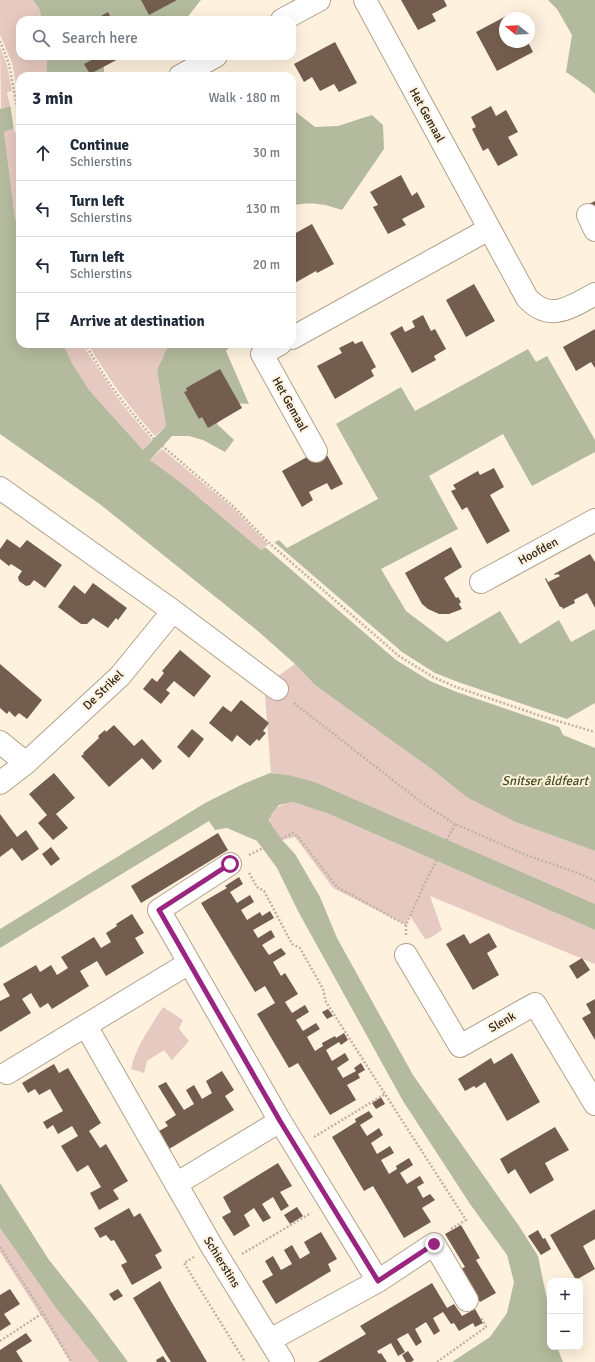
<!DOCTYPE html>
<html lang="en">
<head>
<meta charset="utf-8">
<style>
	body { margin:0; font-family:Signika,sans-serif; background:#f6f6f7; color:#1f2937 }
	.controls { position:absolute; right:12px; bottom:12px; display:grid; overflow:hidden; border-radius:8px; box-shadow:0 4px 16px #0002 }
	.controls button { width:36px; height:36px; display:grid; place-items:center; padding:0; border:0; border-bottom:1px solid #e0e1e3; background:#fff; color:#1f2937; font:20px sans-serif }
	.compass { position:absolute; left:499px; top:12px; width:36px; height:36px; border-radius:50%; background:#fff; box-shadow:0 4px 16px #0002; rotate:288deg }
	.stop { position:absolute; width:12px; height:12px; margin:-9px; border:3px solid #992581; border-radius:50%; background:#fff }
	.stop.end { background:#992581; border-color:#fff; box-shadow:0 1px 4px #0008 }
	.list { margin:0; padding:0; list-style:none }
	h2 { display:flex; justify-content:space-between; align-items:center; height:52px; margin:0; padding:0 16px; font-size:17px }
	h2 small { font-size:13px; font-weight:400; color:#747a83 }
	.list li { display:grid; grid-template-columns:26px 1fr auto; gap:12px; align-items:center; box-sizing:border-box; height:56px; padding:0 16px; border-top:1px solid #e0e1e3 }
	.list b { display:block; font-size:15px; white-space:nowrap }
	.list p { margin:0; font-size:13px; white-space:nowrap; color:#747a83 }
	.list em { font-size:13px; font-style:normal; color:#747a83 }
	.icon { flex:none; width:22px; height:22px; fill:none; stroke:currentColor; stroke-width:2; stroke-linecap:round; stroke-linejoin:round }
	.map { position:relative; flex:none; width:595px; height:1362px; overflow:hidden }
	.search { position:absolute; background:#fff; box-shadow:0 4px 16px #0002; left:16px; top:16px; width:280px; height:44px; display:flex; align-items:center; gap:10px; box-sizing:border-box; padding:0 14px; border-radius:12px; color:#747a83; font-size:15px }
	.panel { position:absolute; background:#fff; box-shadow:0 4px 16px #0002; left:16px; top:72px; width:280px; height:276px; border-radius:12px }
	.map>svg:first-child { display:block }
	.green { fill:#e6c9c1 }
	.water { fill:#b3ba9d }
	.pier { fill:#fef1de }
	.building { fill:#735d4e }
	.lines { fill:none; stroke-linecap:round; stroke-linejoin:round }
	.street-casing { stroke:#b1a28b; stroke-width:24 }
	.path { stroke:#bfb4a4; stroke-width:2.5; stroke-dasharray:2 2; stroke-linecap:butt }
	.street { stroke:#fff; stroke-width:22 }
	.route { stroke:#992581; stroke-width:5 }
	.labels { text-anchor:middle; stroke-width:4; stroke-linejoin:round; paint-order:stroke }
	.street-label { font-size:12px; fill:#2b251c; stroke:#fef1de }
	.water-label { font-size:13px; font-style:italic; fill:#475020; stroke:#fef1de }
</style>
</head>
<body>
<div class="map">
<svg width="595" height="1362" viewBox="0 0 595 1362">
	<rect width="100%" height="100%" fill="#fef1de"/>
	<path class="green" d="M0,0H33L39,8L42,20H20V56H47V71L45,76H20V91V90H17L12,63L0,35Z
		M0,47L7,65L12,91L7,92L10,106L1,109Z
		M14,128L15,133H19L20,137V232L15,218L4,132Z
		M63,344H82L121,403L152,440L143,450L89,390L72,363Z
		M88,344H166L167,348L157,370L166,426L155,436C130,408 107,377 88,344Z
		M162,449L233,508L268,544L266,547L261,550L184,485L150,460Z
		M295,664L315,685L434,771L468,798L517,822L595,851V904L315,782L289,775L271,773L265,696L283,680L278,676Z
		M293,802L329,814L595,930V964L430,896L442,930L430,938L425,939L410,916L405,924L333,888L295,837L282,840C278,835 270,827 270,821C268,808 284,804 293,802Z
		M163,1007L183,1020L179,1029L189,1041L172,1060L164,1050L147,1061L144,1073L131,1069C136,1046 151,1026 163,1007Z
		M0,1228L56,1308L99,1362H71L0,1252Z"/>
	<path class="water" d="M33,0H201L185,20H42L39,8Z
		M548,0H595V94L589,88L566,72L572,35L557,9Z
		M47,56H111L104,66V76H45L47,71Z
		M20,103V126L4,132L15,218L20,232V344H63L72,363L89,390L143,450L166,426L157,370L167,348L166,344H233L226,351L249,404L231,403L217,424L234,440L225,452L203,440L189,436H172L150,460L184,485L261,550L279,540L287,548L378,499L336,424L401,387L415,411L528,349L536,362L547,356L595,440V452L532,486L503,434L429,476L458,529L381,569L406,611L447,642L500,611L520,644L559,620L571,642L595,629V703L558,724L563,735L595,748V851L516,822L468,798L434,771L315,685L295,664L259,632L101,505L0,434V108L1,109Z
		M292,109L315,127L338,126L372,115L383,125L384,149L342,210C322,203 313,202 292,205Z
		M270,773L289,775L315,782L595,904V930L329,814L293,802L279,805L272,813L269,820L272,826L282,840L295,854L320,897L337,938L413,1075L519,1226L538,1256L550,1314V1347H557L563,1362H452L490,1337L507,1313L514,1282L507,1255L470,1204L403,1101L299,913L277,868L257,841L227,828L215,830L209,821L0,948V929L205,803L243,784Z
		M0,1183L49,1260L94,1316L128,1362H99L56,1308L0,1228Z"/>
	<path class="pier" d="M20,101V128L14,130L10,104Z
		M273,541L402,652L435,673L458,682L570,720L560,725L562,728L454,691L430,681L396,660L265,547Z"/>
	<path class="building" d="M141,0H177L149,15Z
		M401,0H444L447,6L432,14L436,21L418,30Z
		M108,12L112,20H94Z
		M512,13L515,18H505V42H528L533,52L497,71L476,32Z
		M335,42L357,83L339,92L334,84L320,91L312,77L304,82L294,64Z
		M99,56H124L90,74L84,64Z
		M491,106L496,116L506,110L518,132L508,137L518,155L498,166L488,148L483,151L472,129L476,127L471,117Z
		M401,175L412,196L417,192L425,207L402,219L406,225L388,234L373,207L378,205L370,192Z
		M595,201V215L589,204Z
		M312,224L334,264L317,273L316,271L293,284L292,235Z
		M474,284L495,321L466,337L446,300Z
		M423,315L431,331L435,329L446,349L434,356L436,360L412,373L390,333L402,326L405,332L415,327L412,321Z
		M595,329V368L591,362L576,371L563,347Z
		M353,341L355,344L362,341L376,367L371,370L374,376L335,399L317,366L342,353L339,348Z
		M220,369L242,408L208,428L202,417L199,419L184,392L187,391L186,388Z
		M323,448L343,484L331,490L327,483L309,492L313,500L302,507L282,471Z
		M494,468L504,487L490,495L510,531L487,544L467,507L462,510L451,491L456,489L453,485L478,471L480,475Z
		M7,539L20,548L27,540L62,565L45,588L34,580L30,585L26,586L19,581L18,577L22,571L11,564L9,566L0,559V549Z
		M451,547L462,567L444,578L456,598L458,597L461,602L459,604L462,609L449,614H439L428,609L422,604L405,573Z
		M590,554L595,562V608L587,593L574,600L575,603L563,609L562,607H560L545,579L546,578L548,582L560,576L558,574L555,575L554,574Z
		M93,583L127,608L118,620L116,618L108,628L93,618L87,624H81L58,607L74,585L85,594Z
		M180,650L211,676L194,697L174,681L166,690L170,693L161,704L143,689L152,678L157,682L164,673L162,671Z
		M0,664L42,700L27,719L19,713L15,717L9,711L7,714L0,708Z
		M241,700L269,723L263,731L266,733L259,741L257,739L250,746L237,735L232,742L209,723L223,706L231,712Z
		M114,725L134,746L142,739L162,761L153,770L142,758L109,787L81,756L84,754L83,753L99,738L98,736L105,730L106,732Z
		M192,729L204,739L189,758L177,747Z
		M54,773L75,798L56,814L68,828L53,840L38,823L47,815L29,794Z
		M0,814L17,837L26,830L39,849L22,861L12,848L0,857Z
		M218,833L228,850L141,903L131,886Z
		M51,847L60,859L51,866L42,854Z
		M239,877L243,884L230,892L237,903L250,895L254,902L241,910L247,920L260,912L262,916L270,911L274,918L253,930L258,938L271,930L275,937L262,945L269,955L281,948L286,954L273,962L281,976L285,973L298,994L285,1002L292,1013L305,1005L309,1012L296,1020L303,1031L316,1023L320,1029L307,1037L315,1051L323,1046L322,1043L335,1036L336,1038L344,1033L348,1040L341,1045L339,1042L326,1050L332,1061L345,1053L349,1060L337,1068L343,1078L356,1071L354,1068L361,1063L365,1070L358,1074L360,1078L347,1085L356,1100L330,1115L298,1063L289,1068L257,1014L275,1003L265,986L255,992L201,903L227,888L225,886Z
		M132,914L144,933L135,938L144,953L106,976L97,961L80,971L89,986L52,1009L48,1003L40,1008L31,993L22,999L31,1013L0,1032V1001L10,996L3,984L36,965L40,972L51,965L57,975L68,968L61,957L94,937L101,948L111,942L106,933L117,926L116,924Z
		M489,933L497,947L487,953L499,975L473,990L446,944L464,934L470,944Z
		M582,958L590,970L577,979L569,966Z
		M595,999V1040L582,1018L591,1013L586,1004Z
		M328,1009L333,1016L327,1019L322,1012Z
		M512,1053L540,1102L507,1121L485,1082L476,1088L474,1086L465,1091L458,1079L491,1058L494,1064Z
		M54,1064L59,1073L68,1068L101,1123L89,1131L100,1148L106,1144L128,1181L113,1190L119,1199L99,1210L90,1193L101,1187L88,1165L77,1172L61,1146L78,1136L72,1126L58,1134L53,1125L47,1129L43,1122L63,1111L50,1089L39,1095L35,1089L28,1093L22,1083Z
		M222,1071L234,1090L225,1096L234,1110L169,1149L159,1131L168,1126L165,1122L176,1115L158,1086L166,1082L184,1110L194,1104L186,1090L194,1085L202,1099L212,1093L206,1081Z
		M381,1097L385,1104L376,1109L372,1103Z
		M369,1111L373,1117L360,1125L367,1136L379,1128L383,1135L371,1143L377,1154L390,1146L394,1153L381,1160L389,1174L397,1169L396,1166L409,1158L413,1165L400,1173L407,1184L420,1176L424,1183L417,1187L423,1198L430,1194L435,1200L422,1208L431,1222L404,1238L373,1186L364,1191L332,1137L356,1122L355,1119Z
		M555,1127L569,1150L545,1163L554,1180L530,1194L515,1169L508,1174L500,1159Z
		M278,1163L292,1186L280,1192L289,1206L281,1211L273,1197L262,1204L271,1218L263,1222L254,1208L244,1215L250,1226L234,1236L222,1217L231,1212L223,1197Z
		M297,1207L303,1216L290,1224L284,1215Z
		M129,1208L134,1217L140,1213L162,1251L155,1255L162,1268L132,1285L121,1265L127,1262L114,1240L111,1241L106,1235L100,1238L94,1228Z
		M595,1209V1239L583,1246L595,1269L576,1280L550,1235Z
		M461,1225L480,1258L476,1260L496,1293L480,1302L461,1269L465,1267L445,1234Z
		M538,1230L543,1239L545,1238L551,1249L541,1255L528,1236Z
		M321,1232L337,1259L328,1264L331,1271L276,1304L262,1281L273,1275L265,1261L273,1256L281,1270L292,1264L284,1250L292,1245L300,1259L310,1253L304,1242Z
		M160,1281L171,1301L207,1362H171L166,1354L133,1298Z
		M432,1283L447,1308L454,1304L462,1316L475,1309L483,1323L475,1327L473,1323L459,1331L454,1323L451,1324L443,1312L433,1318L440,1331L434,1335L426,1322L415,1329L422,1342L416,1346L408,1333L397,1339L405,1352L398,1356L391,1343L377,1351L379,1354L381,1353L387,1362H318L366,1334L360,1326Z
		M10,1289L20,1304L4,1314L11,1324L0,1331V1295Z
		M118,1289L123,1296L114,1301L109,1294Z
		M26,1333L32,1341L16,1351L23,1362H0V1350Z
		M408,1351L414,1360L411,1362H406L402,1355Z
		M163,1356L167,1362H157L156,1360Z"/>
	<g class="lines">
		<g class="street-casing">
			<path id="street" d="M365,0L527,298C550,323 571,307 595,294
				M282,20L319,0
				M180,76L216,56
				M588,215L595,230
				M292,338L489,229
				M280,344L262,354L316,451
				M0,488L173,611L120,676L26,763L0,783
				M481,582L595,520
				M173,611L277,689
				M0,742L26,763
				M230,864L159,910L280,1121L378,1281
				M406,955L460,1046L535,1004L595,1104
				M86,1026L211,1245L283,1362
				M7,1073L189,963
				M176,1184L280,1121
				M270,1340L378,1281L434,1244L467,1300"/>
		</g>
		<path class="path" d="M0,41L9,64L20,123
			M85,344L107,380L123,402L153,438L234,507L269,543L399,656L433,677L456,687L541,716L595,732
			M294,703L421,802L455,824
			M249,855L293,833L299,838L337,887L406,925
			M249,873L257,887L264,891L292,944L300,948L323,989L326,1002L466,1220L449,1230
			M406,935V925L425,883L455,824L526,855L578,873L595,881
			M314,1137L385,1094
			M0,1247L43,1313L71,1362
			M242,1254L311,1213
			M194,1257L184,1263L245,1362
			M0,1341L43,1313
			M437,1362L486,1327L481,1317"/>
		<use href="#street" class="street"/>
	</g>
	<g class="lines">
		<path class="route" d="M230,864L159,910L280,1121L378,1281L434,1244"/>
	</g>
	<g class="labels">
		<g class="street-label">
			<text transform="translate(427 115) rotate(61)" y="4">Het Gemaal</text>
			<text transform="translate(290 404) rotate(61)" y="4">Het Gemaal</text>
			<text transform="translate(538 551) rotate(-29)" y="4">Hoofden</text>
			<text transform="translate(103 690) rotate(-44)" y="4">De Strikel</text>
			<text transform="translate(502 1022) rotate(-30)" y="4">Slenk</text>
			<text transform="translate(222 1262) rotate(58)" y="4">Schierstins</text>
		</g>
		<g class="water-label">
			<text x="545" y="785">Snitser âldfeart</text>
		</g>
	</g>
</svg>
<div class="controls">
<button>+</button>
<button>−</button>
</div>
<svg class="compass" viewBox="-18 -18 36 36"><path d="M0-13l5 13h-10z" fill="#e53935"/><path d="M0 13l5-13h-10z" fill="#747a83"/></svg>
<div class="stop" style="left:230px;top:864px"></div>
<div class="stop end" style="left:434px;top:1244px"></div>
<div class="search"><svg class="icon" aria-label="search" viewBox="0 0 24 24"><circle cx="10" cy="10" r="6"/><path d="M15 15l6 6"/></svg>Search here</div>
<section class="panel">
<h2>3 min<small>Walk · 180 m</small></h2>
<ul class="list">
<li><svg class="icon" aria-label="ahead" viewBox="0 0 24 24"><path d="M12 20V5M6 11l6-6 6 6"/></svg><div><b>Continue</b><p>Schierstins</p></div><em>30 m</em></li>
<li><svg class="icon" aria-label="left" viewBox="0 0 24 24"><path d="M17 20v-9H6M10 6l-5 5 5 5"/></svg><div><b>Turn left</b><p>Schierstins</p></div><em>130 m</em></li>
<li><svg class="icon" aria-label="left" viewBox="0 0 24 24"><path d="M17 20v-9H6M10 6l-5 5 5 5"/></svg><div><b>Turn left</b><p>Schierstins</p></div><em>20 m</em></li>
<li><svg class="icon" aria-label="arrive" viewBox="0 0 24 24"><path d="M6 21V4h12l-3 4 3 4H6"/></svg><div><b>Arrive at destination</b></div></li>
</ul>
</section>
</div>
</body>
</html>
